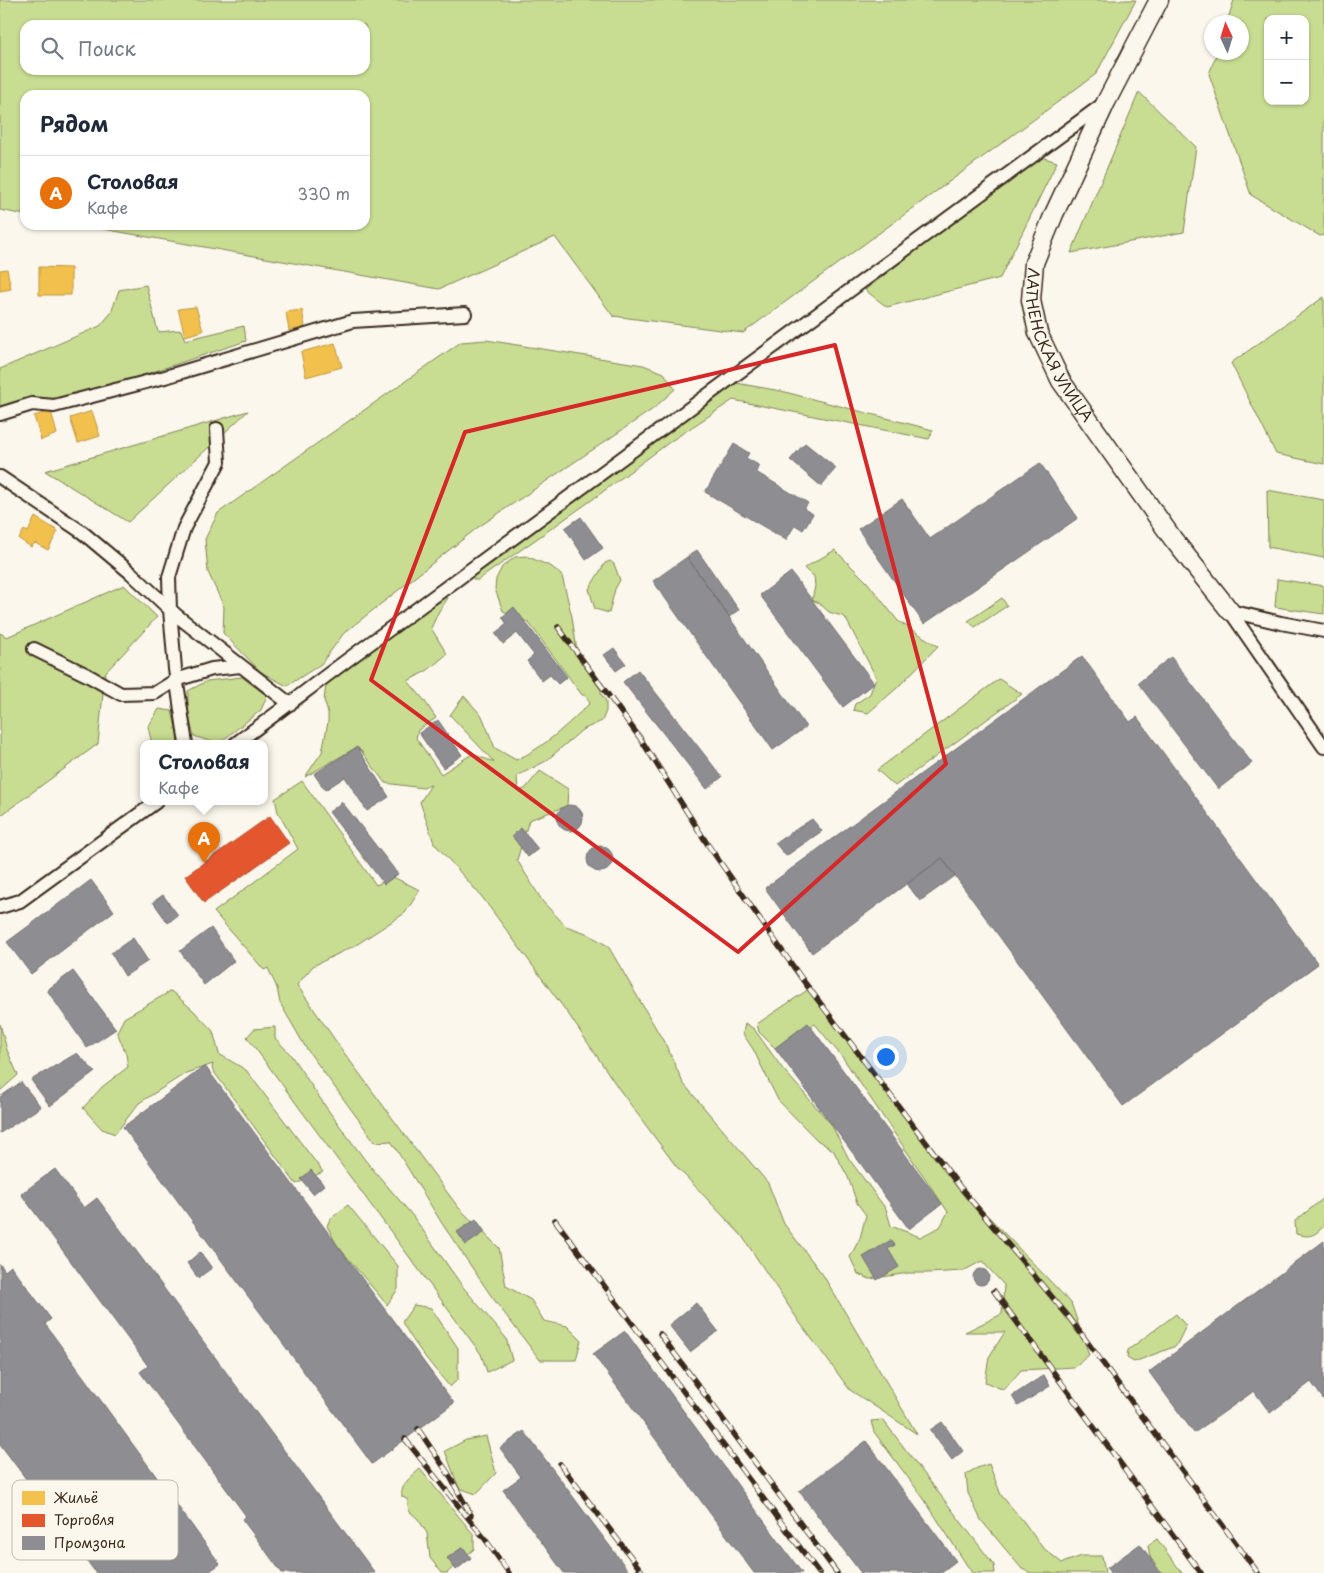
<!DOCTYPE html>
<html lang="ru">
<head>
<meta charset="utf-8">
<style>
	body { margin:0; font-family:"Playpen Sans",sans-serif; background:#f2f2f3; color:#1f2937 }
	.controls { position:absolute; right:15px; top:15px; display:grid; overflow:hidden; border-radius:10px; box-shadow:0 1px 4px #0004 }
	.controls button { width:45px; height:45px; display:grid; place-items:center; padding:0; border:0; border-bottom:1px solid #e0e1e3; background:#fff; color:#1f2937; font:25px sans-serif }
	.compass { position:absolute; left:1204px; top:15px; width:45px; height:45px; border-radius:50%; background:#fff; box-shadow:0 1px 4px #0004; rotate:356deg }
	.you { position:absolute; left:885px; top:1056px; width:18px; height:18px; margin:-12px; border:4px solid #fff; border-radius:50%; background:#1a73e8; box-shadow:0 0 0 8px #1a73e833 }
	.badge { display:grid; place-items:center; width:32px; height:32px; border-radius:50%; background:#ea580c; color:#fff; font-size:16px; font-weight:700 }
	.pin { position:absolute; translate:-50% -41px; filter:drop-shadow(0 1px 2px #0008) }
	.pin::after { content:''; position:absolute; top:26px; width:18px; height:15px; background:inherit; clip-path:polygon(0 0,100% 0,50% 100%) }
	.popup { position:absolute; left:140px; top:740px; width:128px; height:65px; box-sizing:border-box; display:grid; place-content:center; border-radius:10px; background:#fff; filter:drop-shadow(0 1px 4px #0005); font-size:16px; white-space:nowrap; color:#747a83 }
	.popup b { font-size:19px; color:#1f2937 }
	.popup::after { content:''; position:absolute; left:50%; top:100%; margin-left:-10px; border:10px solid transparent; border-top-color:#fff }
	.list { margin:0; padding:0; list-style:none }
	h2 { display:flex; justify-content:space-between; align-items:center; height:65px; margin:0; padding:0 20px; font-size:21px }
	h2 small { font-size:16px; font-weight:400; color:#747a83 }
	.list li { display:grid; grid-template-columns:32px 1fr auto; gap:15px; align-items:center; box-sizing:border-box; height:75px; padding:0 20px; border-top:1px solid #e0e1e3 }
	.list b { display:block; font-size:19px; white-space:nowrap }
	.list p { margin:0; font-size:16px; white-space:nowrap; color:#747a83 }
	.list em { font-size:16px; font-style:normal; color:#747a83 }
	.icon { flex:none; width:28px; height:28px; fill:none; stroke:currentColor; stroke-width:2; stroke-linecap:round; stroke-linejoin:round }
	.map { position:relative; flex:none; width:1324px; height:1573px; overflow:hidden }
	.search { position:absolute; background:#fff; box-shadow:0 1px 4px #0004; left:20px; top:20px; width:350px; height:55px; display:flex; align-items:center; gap:12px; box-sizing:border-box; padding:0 18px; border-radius:15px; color:#747a83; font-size:19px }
	.panel { position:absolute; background:#fff; box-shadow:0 1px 4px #0004; left:20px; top:90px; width:350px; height:140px; border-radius:15px }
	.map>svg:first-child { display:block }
	.green { fill:#c8dd92; stroke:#828458; fill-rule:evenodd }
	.homes { fill:#f2c14e; stroke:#bb9440 }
	.shops { fill:#e4572e; stroke:#b14a29 }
	.industry { fill:#8d8d92; stroke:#746f6f }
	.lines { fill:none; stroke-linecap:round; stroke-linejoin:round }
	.street-casing { stroke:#3b2a1e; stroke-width:16 }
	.secondary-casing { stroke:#3b2a1e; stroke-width:21 }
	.street { stroke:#fbf7ec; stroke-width:12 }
	.secondary { stroke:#fbf7ec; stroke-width:18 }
	.rail-casing { stroke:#3b2a1e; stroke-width:5.5 }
	.rail { stroke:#fbf7ec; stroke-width:4; stroke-dasharray:11; stroke-linecap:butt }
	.marked { fill:none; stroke:#d62828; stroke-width:4; stroke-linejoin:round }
	.labels { text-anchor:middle; stroke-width:5; stroke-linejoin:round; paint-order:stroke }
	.street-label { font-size:15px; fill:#3b2a1e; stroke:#fbf7ec }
	.key { fill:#fbf7ec; stroke:#c1baae; stroke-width:1 }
	.key-label { font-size:14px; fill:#3b2a1e }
</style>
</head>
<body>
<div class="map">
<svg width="1324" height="1573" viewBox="0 0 1324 1573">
	<rect width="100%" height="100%" fill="#fbf7ec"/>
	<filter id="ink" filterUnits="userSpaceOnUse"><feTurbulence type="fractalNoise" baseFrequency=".02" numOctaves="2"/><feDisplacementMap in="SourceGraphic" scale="10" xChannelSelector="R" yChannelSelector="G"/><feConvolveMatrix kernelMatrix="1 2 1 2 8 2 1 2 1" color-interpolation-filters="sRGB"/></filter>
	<g filter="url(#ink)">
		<path class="green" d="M0,0H1136L1096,74L743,333L613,316L555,237L439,289L81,225H365V95H25V215L0,210ZM25,25H365V70H25Z
			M1234,0H1324V235L1320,236L1251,195L1209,74L1217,53L1242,52V22H1227ZM1268,19H1305V101H1268Z
			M1139,92L1196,147L1184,232L1071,253Z
			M1038,156L1057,162L1000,278L887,307L865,290Z
			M146,285L158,332L181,330L185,340L244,326L246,341L110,386L52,401L30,398L5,415H0V369L100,326L111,313L119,290Z
			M1324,297V464L1276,454L1231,363Z
			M486,340L643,365L664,373L675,389L653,409L477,528L344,633L321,664L287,686L261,672L223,633L224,607L208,572L205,539L218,513L461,342Z
			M730,382L781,391L933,430L929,439L733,400L671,441L589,502L478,580H474L473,573Z
			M248,411L128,522L45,471Z
			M1267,490L1324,500V558L1268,547Z
			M835,550L867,582L898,621L938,646L897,688L868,713L853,710L855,704L870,694L876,677L845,617L829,612L819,603L812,600L815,586L814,576L808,572L804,568Z
			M526,556L552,567L562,576L572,617L578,658L601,690V694L606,701V711L602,721L582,730L546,761L517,776L518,791L525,789L540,771L568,789L567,806L529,820L517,860L543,902L566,926L586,933L608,946L668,1049L683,1083L768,1183L784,1224L823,1275L917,1434L850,1390L800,1323L742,1236L676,1166L619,1089L569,1015L482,897L434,843L420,802L431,785L423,788L385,783L362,752L357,747L305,777L322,752L328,722V713L324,700L326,685L335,672L445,590L448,598L439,611L431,628L447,654L428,670L408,681L424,700L436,718L418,730L416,738L441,774L472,754L494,762L450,715L464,696L482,716L495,748L516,760C545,747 567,725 590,703L585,695H582L529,623L503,611L495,589L496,579L502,567L515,557Z
			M610,561L614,564L620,580L615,589L609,613L595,609L589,589L605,563Z
			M1277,579L1324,586V614L1275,607Z
			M124,585L157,617L105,673L98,744L0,816V633L7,637Z
			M1002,598L1007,606L975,627L968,621Z
			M242,677L267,696L261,710L218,744L194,736L188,715V691L207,681Z
			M999,679L1022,694L895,786L877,770Z
			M159,709L172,711L178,736V744H152L148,727Z
			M302,781L376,885L393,877L420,890L405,913L356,945L313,966L297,985L342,1050L458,1207L499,1248L506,1286L531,1300L544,1321L567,1326L581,1340L576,1360H540L492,1297L443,1225L391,1141L375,1142L306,1048L280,1003L277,988L268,968L264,970L214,912L298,849L278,812L275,799Z
			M809,989L963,1190L1071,1303L1089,1355L1074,1367L1021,1370L1004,1390L985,1382L989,1357L1005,1332H965L1002,1314L1004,1285L982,1261L963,1271L929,1273H908L870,1279L858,1274L850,1257L860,1238L866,1215L857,1203L848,1177L833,1150L817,1140L778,1100L753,1049L743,1034L745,1023L754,1029L782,1068L831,1124L849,1159L886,1209L891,1226L920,1237L940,1227L948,1212L843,1058L815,1024L800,1029L775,1048L759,1032L757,1024Z
			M171,991L193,1010L213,1031L219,1054L246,1070L323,1172L296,1184L214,1072L212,1068L213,1064L186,1073L139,1103L115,1134L102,1129L83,1108L102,1087L128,1067L126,1054L117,1032L124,1018Z
			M0,1024L7,1050L18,1075L0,1091Z
			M275,1027V1038L290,1054L328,1110L365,1160L412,1215L463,1287L506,1338L512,1360L487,1372L481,1354L247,1037L254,1029Z
			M1324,1198V1226C1314,1236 1310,1238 1296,1234L1295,1221Z
			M348,1205L398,1266V1289L387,1305L337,1245L327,1226L330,1219Z
			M414,1305L431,1308L458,1348V1379L450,1387C433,1367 415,1346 402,1322Z
			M1176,1314L1186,1326L1176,1346L1134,1362L1127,1358L1128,1350Z
			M883,1420L994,1565L995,1573H972L924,1499L874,1432L871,1421Z
			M486,1436L496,1473L476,1494L459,1488L445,1451L466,1440Z
			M989,1464L1001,1495L1024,1522L1042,1547L1062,1563L1082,1556H1102L1105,1573H1031L1022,1569L981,1520L968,1493L966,1474L977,1468Z
			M420,1469L474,1535V1549L447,1573H442L430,1558L427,1533L418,1519L409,1511L407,1499L402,1497C400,1484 411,1477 420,1469Z
			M1157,1539L1182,1573H1161L1150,1557L1148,1545Z"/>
		<path class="homes" d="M39,267L71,268V295H39Z
			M7,269L11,289L0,291V270Z
			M196,307L203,331L185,336L178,309Z
			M302,310L305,327L289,331L286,312Z
			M335,343L342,367L306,377L301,352Z
			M51,411L57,434L41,440L34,416Z
			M92,411L100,436L78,443L70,418Z
			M35,517L58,531L48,550L35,543L31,547L19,539L24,530L28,532Z"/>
		<path class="shops" d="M270,816L289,843L204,903L185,876Z"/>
		<path class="industry" d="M805,443L836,468L821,486L790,460Z
			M734,444L749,453L746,458L760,466L756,472L808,503L804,509L813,514L803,530L795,525L786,540L705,492Z
			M1040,463L1078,518L924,624L858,529L902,499L930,539Z
			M581,517L603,548L586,560L565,528Z
			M697,550L739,610L729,617L687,557Z
			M687,557L806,727L773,750L653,581Z
			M791,572L874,683L843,707L760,595Z
			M514,607L567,677L558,684L550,675L542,681L527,661L534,655L517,633L503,644L495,633L507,624L502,617Z
			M614,648L626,664L616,671L604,655Z
			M1082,656L1130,722L1137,717L1318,964L1123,1106L942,858L812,953L765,888Z
			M1171,657L1252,763L1218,789L1138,683Z
			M638,670L722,777L707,789L623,682Z
			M438,720L462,755L443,768L419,733Z
			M357,747L389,797L367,811L345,777L325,790L314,774Z
			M342,802L398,874L384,884L329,812Z
			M557 818a13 13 0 1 1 26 0a13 13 0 1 1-26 0Z
			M812,819L822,831L786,856L775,843Z
			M521,828L538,849L528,857L512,836Z
			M587 859a13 13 0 1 1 26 0a13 13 0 1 1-26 0Z
			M942,858L955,876L920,901L907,884Z
			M91,880L114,911L31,974L7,942Z
			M163,895L178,915L168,923L153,902Z
			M211,928L234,961L204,985L180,951Z
			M133,938L148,961L125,976L111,953Z
			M73,971L116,1029L87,1048L47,990Z
			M808,1023L942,1204L909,1229L775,1048Z
			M77,1053L95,1072L50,1106L31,1080Z
			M205,1066L454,1403L372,1464L123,1127Z
			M21,1082L41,1107L0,1133V1097Z
			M55,1169L84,1208L97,1198L375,1573H282L242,1519L246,1516L140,1372L148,1366L21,1194Z
			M311,1170L324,1185L313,1194L301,1179Z
			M476,1219L485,1232L466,1245L457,1232Z
			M891,1240L895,1245L888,1249L899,1267L877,1280L863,1257Z
			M1324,1241V1400L1311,1382L1270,1413L1254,1391L1194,1433L1149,1372Z
			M200,1252L212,1268L198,1278L187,1263Z
			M0,1264L5,1271L11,1266L51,1319L45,1324L220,1564L207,1573H96L0,1444Z
			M973 1277a8 8 0 1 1 16 0a8 8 0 1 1-16 0Z
			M696,1303L718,1331L690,1352L669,1325Z
			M625,1331L802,1573H754L593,1354Z
			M1044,1375L1050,1386L1018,1406L1012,1396Z
			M942,1422L963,1451L952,1460L930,1430Z
			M524,1431L630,1573H564L503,1490L521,1477L500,1448Z
			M866,1441L956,1561L940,1573H861L799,1491Z
			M1140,1544L1161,1573H1110L1107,1568Z
			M463,1547L471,1558L456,1570L447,1558Z"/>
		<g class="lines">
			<g class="street-casing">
				<path id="street" d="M0,414L32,404L54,406L165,377L353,321L465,314
					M0,477L82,532L131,573L176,615L290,704
					M1230,611L1324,747
					M1230,611L1281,623L1324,631
					M34,649L87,675L121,694L155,693L176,680L212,669L241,666
					M186,744L175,669L170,610L169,577L184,528L219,462L217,429
					M235,744C286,707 335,668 387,631L1106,102
					M0,907L20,901L156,802"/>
			</g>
			<g class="secondary-casing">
				<g id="secondary">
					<path id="s1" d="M1159,0L1106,102L1054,214L1034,263L1031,300L1038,333L1061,381L1173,539L1230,611"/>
				</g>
			</g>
			<use href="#street" class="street"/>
			<use href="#secondary" class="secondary"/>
			<g class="rail-casing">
				<path id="rail" d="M558,627L640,738L708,845L802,979L960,1187L1068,1316L1258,1573
					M555,1220L819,1573
					M994,1291L1201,1573
					M660,1334L837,1573
					M418,1429L448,1473L471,1515
					M405,1439L485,1539L509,1573
					M560,1464L643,1573"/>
			</g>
			<use href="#rail" class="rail"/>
		</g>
	</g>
	<path class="marked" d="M835,345L946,764L738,952L371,680L465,432Z"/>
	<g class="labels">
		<g class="street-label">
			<text dy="5" stroke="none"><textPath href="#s1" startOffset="380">ЛАТНЕНСКАЯ УЛИЦА</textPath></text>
		</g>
	</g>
	<rect x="12" y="1480" width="166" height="80" rx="8" class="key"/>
	<rect x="22" y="1491" width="23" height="14" fill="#f2c14e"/>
	<rect x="22" y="1514" width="23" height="13" fill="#e4572e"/>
	<rect x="22" y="1536" width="23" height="14" fill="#8d8d92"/>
	<g class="key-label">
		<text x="54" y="1503">Жильё</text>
		<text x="54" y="1525">Торговля</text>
		<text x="54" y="1548">Промзона</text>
	</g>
</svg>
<div class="controls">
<button>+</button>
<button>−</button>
</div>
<svg class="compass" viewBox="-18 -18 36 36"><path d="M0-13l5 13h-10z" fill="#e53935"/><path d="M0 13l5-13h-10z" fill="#747a83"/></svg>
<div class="you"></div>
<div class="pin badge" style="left:204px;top:863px;background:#e8710a">A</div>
<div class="popup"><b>Столовая</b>Кафе</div>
<div class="search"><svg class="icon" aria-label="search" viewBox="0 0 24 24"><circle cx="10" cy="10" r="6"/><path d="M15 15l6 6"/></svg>Поиск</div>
<section class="panel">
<h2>Рядом<small></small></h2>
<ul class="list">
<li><span class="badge" style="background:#e8710a">A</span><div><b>Столовая</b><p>Кафе</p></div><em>330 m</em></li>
</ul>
</section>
</div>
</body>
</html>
